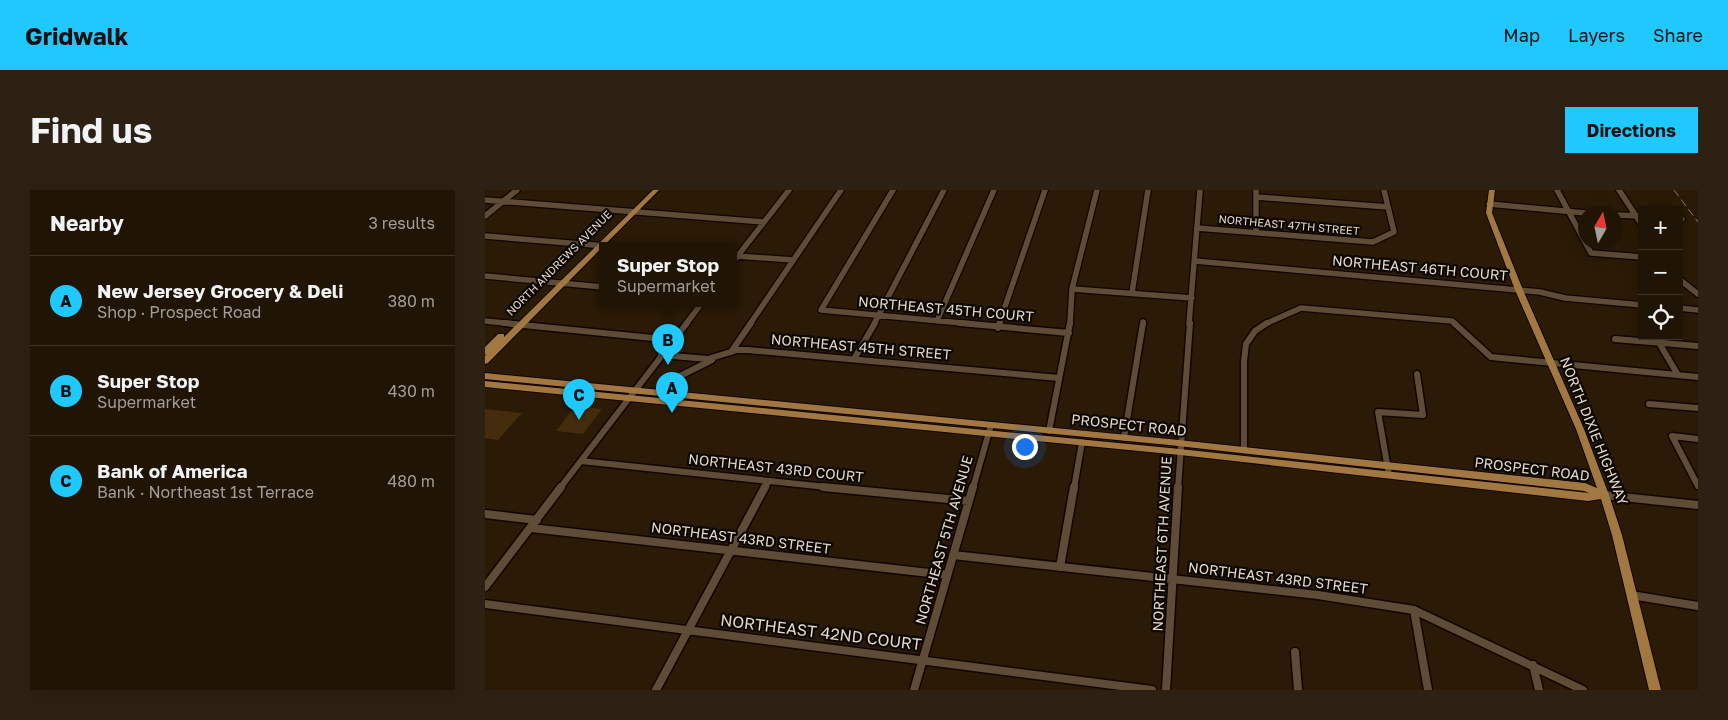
<!DOCTYPE html>
<html lang="en">
<head>
<meta charset="utf-8">
<style>
	body { margin:0; font-family:"Golos Text",sans-serif; background:#2d2113; color:#f1f3f6 }
	.controls { position:absolute; right:15px; top:15px; display:grid; overflow:hidden; border-radius:0px; box-shadow:0 5px 20px #0002 }
	.controls button { width:45px; height:45px; display:grid; place-items:center; padding:0; border:0; border-bottom:1px solid #3d3326; background:#201404; color:#f1f3f6; font:25px sans-serif }
	.compass { position:absolute; left:1093px; top:15px; width:45px; height:45px; border-radius:50%; background:#201404; box-shadow:0 5px 20px #0002; rotate:9deg }
	.you { position:absolute; left:539px; top:256px; width:18px; height:18px; margin:-12px; border:4px solid #fff; border-radius:50%; background:#1a73e8; box-shadow:0 0 0 8px #1a73e833 }
	.badge { display:grid; place-items:center; width:32px; height:32px; border-radius:50%; background:#20c9fd; color:#111; font-size:16px; font-weight:700 }
	.pin { position:absolute; translate:-50% -41px; filter:drop-shadow(0 1px 2px #0008) }
	.pin::after { content:''; position:absolute; top:26px; width:18px; height:15px; background:inherit; clip-path:polygon(0 0,100% 0,50% 100%) }
	.popup { position:absolute; left:114px; top:52px; width:138px; height:65px; box-sizing:border-box; display:grid; place-content:center; border-radius:0px; background:#201404; filter:drop-shadow(0 1px 4px #0005); font-size:16px; white-space:nowrap; color:#a29e9a }
	.popup b { font-size:19px; color:#f1f3f6 }
	.popup::after { content:''; position:absolute; left:50%; top:100%; margin-left:-10px; border:10px solid transparent; border-top-color:#201404 }
	.list { margin:0; padding:0; list-style:none }
	h2 { display:flex; justify-content:space-between; align-items:center; height:65px; margin:0; padding:0 20px; font-size:21px }
	h2 small { font-size:16px; font-weight:400; color:#a29e9a }
	.list li { display:grid; grid-template-columns:32px 1fr auto; gap:15px; align-items:center; box-sizing:border-box; height:90px; padding:0 20px; border-top:1px solid #3d3326 }
	.list b { display:block; font-size:19px; white-space:nowrap }
	.list p { margin:0; font-size:16px; white-space:nowrap; color:#a29e9a }
	.list em { font-size:16px; font-style:normal; color:#a29e9a }
	.icon { flex:none; width:28px; height:28px; fill:none; stroke:currentColor; stroke-width:2; stroke-linecap:round; stroke-linejoin:round }
	.map { position:relative; flex:none; width:1213px; height:500px; overflow:hidden; border-radius:0px }
	header { display:flex; align-items:center; gap:30px; box-sizing:border-box; height:70px; padding:0 25px; background:#20c9fd; color:#111 }
	header strong { font-size:24px }
	nav { display:flex; gap:28px; margin-inline-start:auto; font-size:18px }
	.intro { display:flex; align-items:center; justify-content:space-between; box-sizing:border-box; height:120px; padding:0 30px }
	h1 { margin:0; font-size:35px }
	.button { padding:12px 22px; border-radius:0px; background:#20c9fd; color:#111; font-size:18px; font-weight:700 }
	main { display:flex; gap:30px; padding:0 30px }
	aside { flex:1; background:#201404; border-radius:0px; box-shadow:0 5px 20px #0002 }
	.map>svg:first-child { display:block }
	.building { fill:#452c0c }
	.lines { fill:none; stroke-linecap:round; stroke-linejoin:round }
	.minor-far2-casing { stroke:#120500; stroke-width:8 }
	.minor-far1-casing { stroke:#120500; stroke-width:9 }
	.minor-casing { stroke:#120500; stroke-width:11 }
	.major-casing { stroke:#120500; stroke-width:2 }
	.minor-far2 { stroke:#5e4c37; stroke-width:5.5 }
	.minor-far1 { stroke:#5e4c37; stroke-width:6 }
	.minor { stroke:#5e4c37; stroke-width:8 }
	.major { fill:#a27842; fill-rule:evenodd }
	.rail { stroke:#8a7d6d; stroke-width:1; stroke-dasharray:8 4; stroke-linecap:butt }
	.labels { text-anchor:middle; stroke-width:4.5; stroke-linejoin:round; paint-order:stroke }
	.far-street-label { font-size:11px; fill:#e3d8cc; stroke:#0d0702 }
	.street-label { font-size:14px; fill:#e3d8cc; stroke:#0d0702 }
	.near-street-label { font-size:16px; fill:#e3d8cc; stroke:#0d0702 }
</style>
</head>
<body>
<header>
<strong>Gridwalk</strong>
<nav><a>Map</a><a>Layers</a><a>Share</a></nav>
</header>
<div class="intro"><h1>Find us</h1><a class="button">Directions</a></div>
<main>
<aside>
<h2>Nearby<small>3 results</small></h2>
<ul class="list">
<li><span class="badge">A</span><div><b>New Jersey Grocery &amp; Deli</b><p>Shop · Prospect Road</p></div><em>380 m</em></li>
<li><span class="badge">B</span><div><b>Super Stop</b><p>Supermarket</p></div><em>430 m</em></li>
<li><span class="badge">C</span><div><b>Bank of America</b><p>Bank · Northeast 1st Terrace</p></div><em>480 m</em></li>
</ul>
</aside>
<div class="map">
<svg width="1213" height="500" viewBox="0 0 1213 500">
	<rect width="100%" height="100%" fill="#2a1a06"/>
	<path class="building" d="M90,216L117,219L98,244L71,241Z
		M0,219L37,223L13,250L0,248Z"/>
	<g class="lines">
		<g class="minor-far2-casing">
			<path id="minor-far2" d="M408,0L336,120L488,134
				M771,0V42
				M1072,0L1106,63L1157,67
				M1134,0L1157,35
				M771,7L903,17
				M0,10L279,32
				M1004,14L1100,23
				M1130,25L1157,26
				M0,26L32,0
				M1194,28L1197,29
				M712,38L888,52L909,42L899,0
				M0,46L121,56
				M251,66L308,70
				M710,71L1055,102L1080,108L1157,115
				M248,72L304,0
				M0,86L118,97
				M1194,89L1213,104
				M587,99L707,108
				M647,103L663,0
				M1194,118L1213,120
				M0,131L31,134
				M452,131L509,0
				M201,134L216,114
				M265,134L356,0
				M389,134L459,0
				M514,134L560,0
				M585,134L587,99L612,0
				M658,134V132
				M704,134L715,0
				M780,134L816,118L967,131L970,134"/>
		</g>
		<g class="minor-far1-casing">
			<path id="minor-far1" d="M19,133L188,150
				M475,133L584,143
				M969,133L1006,167L1213,187
				M513,138L515,133
				M1170,146L1193,185
				M1130,149L1213,156
				M246,162L266,133
				M176,165L223,169L252,160H263L574,188
				M369,169L390,133
				M189,204L186,194L189,189L227,170
				M1164,214L1213,218
				M564,241L585,133
				M1187,246L1213,296
				M1187,246L1213,249
				M639,248L658,133
				M759,260V171L761,154L770,141L782,133
				M96,271L351,298
				M904,285L893,222L938,225L932,184
				M75,298L202,133
				M280,298L283,292
				M488,298L506,235
				M589,298L597,252
				M693,298L705,133"/>
		</g>
		<g class="minor-casing">
			<path id="minor" d="M338,297L484,311
				M1119,305L1213,315
				M0,324L52,330
				M46,338L462,385
				M468,365L833,405L929,420L1098,500
				M575,377L589,297
				M0,397L76,297
				M1146,405L1213,416
				M0,414L667,500
				M929,420L943,500
				M810,462L813,500
				M1048,475L1054,500
				M171,500L280,297
				M429,500L488,297
				M681,500L693,297"/>
		</g>
		<g class="major-casing">
			<path id="major" d="M168,0H174L3,173L0,174V166L2,164L0,165V157L13,144H19V147Z
				M1004,0H1010L1007,23L1038,100L1099,239L1124,305L1137,345L1176,500H1164L1127,345L1116,309L1103,311L695,265L0,197V191L695,259L1104,303L1099,301L684,255L0,189V183L684,249L1100,293L1112,298L1091,239L1030,100L1001,23Z"/>
		</g>
		<use href="#minor-far2" class="minor-far2"/>
		<use href="#minor-far1" class="minor-far1"/>
		<use href="#minor" class="minor"/>
		<use href="#major" class="major"/>
		<path class="rail" d="M1189,0L1213,32"/>
	</g>
	<g class="labels">
		<g class="far-street-label">
			<text transform="translate(804 35) rotate(5)" y="4">NORTHEAST 47TH STREET</text>
			<text transform="translate(74 73) rotate(-45)" y="4">NORTH ANDREWS AVENUE</text>
		</g>
		<g class="street-label">
			<text transform="translate(935 78) rotate(5)" y="5">NORTHEAST 46TH COURT</text>
			<text transform="translate(461 119) rotate(5)" y="5">NORTHEAST 45TH COURT</text>
			<text transform="translate(376 157) rotate(5)" y="5">NORTHEAST 45TH STREET</text>
			<text transform="translate(644 235) rotate(6)" y="5">PROSPECT ROAD</text>
			<text transform="translate(1109 241) rotate(68)" y="5">NORTH DIXIE HIGHWAY</text>
			<text transform="translate(291 278) rotate(6)" y="5">NORTHEAST 43RD COURT</text>
			<text transform="translate(1047 279) rotate(7)" y="5">PROSPECT ROAD</text>
			<text transform="translate(256 348) rotate(7)" y="5">NORTHEAST 43RD STREET</text>
			<text transform="translate(459 350) rotate(-74)" y="5">NORTHEAST 5TH AVENUE</text>
			<text transform="translate(677 354) rotate(-87)" y="5">NORTHEAST 6TH AVENUE</text>
			<text transform="translate(793 388) rotate(7)" y="5">NORTHEAST 43RD STREET</text>
		</g>
		<g class="near-street-label">
			<text transform="translate(336 442) rotate(7)" y="6">NORTHEAST 42ND COURT</text>
		</g>
	</g>
</svg>
<div class="controls">
<button>+</button>
<button>−</button>
<button><svg class="icon" aria-label="locate" viewBox="0 0 24 24"><circle cx="12" cy="12" r="6"/><path d="M12 2v4M12 18v4M2 12h4M18 12h4"/></svg></button>
</div>
<svg class="compass" viewBox="-18 -18 36 36"><path d="M0-13l5 13h-10z" fill="#e53935"/><path d="M0 13l5-13h-10z" fill="#a29e9a"/></svg>
<div class="you"></div>
<div class="pin badge" style="left:187px;top:223px">A</div>
<div class="pin badge" style="left:183px;top:175px">B</div>
<div class="popup"><b>Super Stop</b>Supermarket</div>
<div class="pin badge" style="left:94px;top:230px">C</div>
</div>
</main>
</body>
</html>
